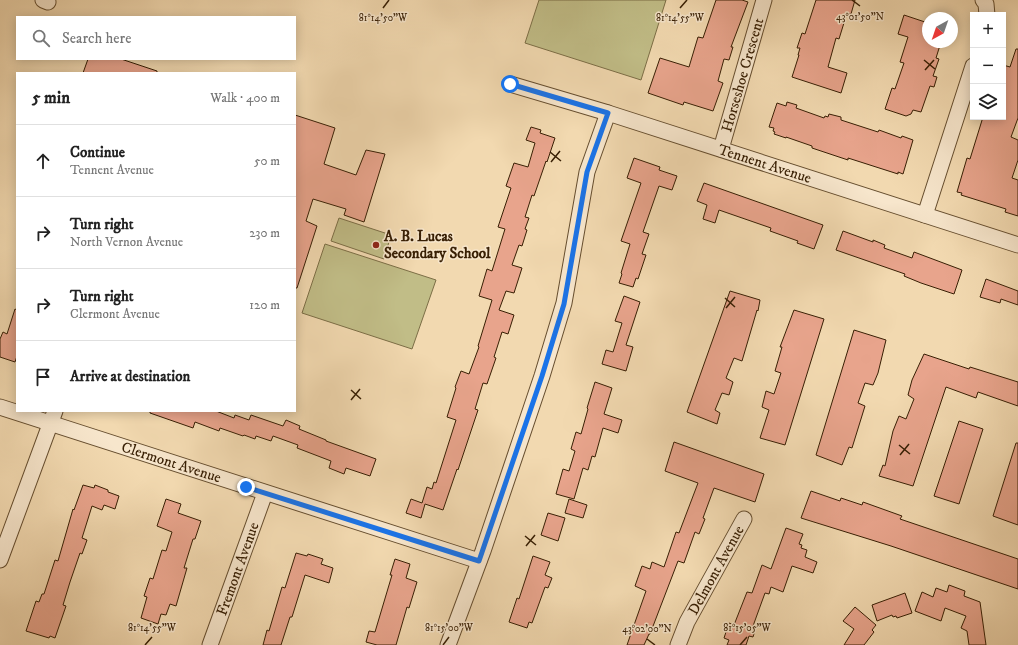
<!DOCTYPE html>
<html lang="en">
<head>
<meta charset="utf-8">
<style>
	body { margin:0; font-family:"IM FELL DW Pica",serif; background:#f2f2f2; color:#222 }
	.controls { position:absolute; right:12px; top:12px; display:grid; overflow:hidden; border-radius:0px; box-shadow:0 2px 10px #0003 }
	.controls button { width:36px; height:36px; display:grid; place-items:center; padding:0; border:0; border-bottom:1px solid #e0e0e0; background:#fff; color:#222; font:20px sans-serif }
	.compass { position:absolute; left:922px; top:12px; width:36px; height:36px; border-radius:50%; background:#fff; box-shadow:0 2px 10px #0003; rotate:220deg }
	.stop { position:absolute; width:12px; height:12px; margin:-9px; border:3px solid #1a73e8; border-radius:50%; background:#fff }
	.stop.end { background:#1a73e8; border-color:#fff; box-shadow:0 1px 4px #0008 }
	.list { margin:0; padding:0; list-style:none }
	h2 { display:flex; justify-content:space-between; align-items:center; height:52px; margin:0; padding:0 16px; font-size:17px }
	h2 small { font-size:13px; font-weight:400; color:#767676 }
	.list li { display:grid; grid-template-columns:26px 1fr auto; gap:12px; align-items:center; box-sizing:border-box; height:72px; padding:0 16px; border-top:1px solid #e0e0e0 }
	.list b { display:block; font-size:15px; white-space:nowrap }
	.list p { margin:0; font-size:13px; white-space:nowrap; color:#767676 }
	.list em { font-size:13px; font-style:normal; color:#767676 }
	.icon { flex:none; width:22px; height:22px; fill:none; stroke:currentColor; stroke-width:2; stroke-linecap:round; stroke-linejoin:round }
	.map { position:relative; flex:none; width:1018px; height:645px; overflow:hidden }
	.search { position:absolute; background:#fff; box-shadow:0 2px 10px #0003; left:16px; top:16px; width:280px; height:44px; display:flex; align-items:center; gap:10px; box-sizing:border-box; padding:0 14px; border-radius:0px; color:#767676; font-size:15px }
	.panel { position:absolute; background:#fff; box-shadow:0 2px 10px #0003; left:16px; top:72px; width:280px; height:340px; border-radius:0px }
	.map>svg:first-child { display:block }
	.green { fill:#c1bd87; stroke:#7c6e46 }
	.building { fill:#e8a48c; stroke:#381f04 }
	.lines { fill:none; stroke-linecap:round; stroke-linejoin:round }
	.minor-casing { stroke:#664e2f; stroke-width:17 }
	.minor { stroke:#f7e6cc; stroke-width:15 }
	.route { stroke:#1a73e8; stroke-width:5 }
	.ticks { fill:none; stroke:#381f04; stroke-width:1.5 }
	.poi-dot { fill:#8f2418; stroke:#f7e6cc; stroke-width:1.5 }
	.labels { text-anchor:middle; stroke-width:3; stroke-linejoin:round; paint-order:stroke }
	.street-label { font-size:15px; fill:#381f04; stroke:#f7e6cc }
	.poi-label { font-size:15px; font-weight:bold; fill:#381f04; stroke:#f7e6cc; text-anchor:start }
	.ticks-label { font-size:10px; text-anchor:middle; fill:#381f04; stroke:#f7e6cc; stroke-width:3; stroke-linejoin:round; paint-order:stroke }
</style>
</head>
<body>
<div class="map">
<svg width="1018" height="645" viewBox="0 0 1018 645">
	<rect width="100%" height="100%" fill="#f2d9b0"/>
	<filter id="stains"><feTurbulence type="fractalNoise" baseFrequency=".005" numOctaves="4"/><feColorMatrix values="0 0 0 0 .2 0 0 0 0 .09 0 0 0 0 .02 0 0 0 .5 -.17"/></filter>
	<radialGradient id="worn" r=".72"><stop offset=".6" stop-color="#630" stop-opacity="0"/><stop offset="1" stop-color="#630" stop-opacity=".3"/></radialGradient>
	<path class="green" d="M539,0H666L641,80L525,43Z
		M339,218L391,235L384,259L331,241Z
		M325,244L436,280L412,349L302,313Z"/>
	<path class="building" d="M716,0H742L748,2L731,47H733L729,60L724,59L718,81L723,83L713,111L684,102L683,105L648,93L660,58L689,67L698,37L703,38Z
		M816,0H855L851,14L847,13L839,39L836,38L828,67L847,73L841,93L792,77L799,55H798L800,48H797L802,33L805,34Z
		M904,15L928,23V42H941L936,58L939,59L933,76L937,77L934,87L930,86L921,112L913,110L911,114L906,116L885,109L892,88L895,89L904,63L900,62L908,37L898,34Z
		M1016,49H1018V118L1011,137L1018,140V160L1012,178L1018,180V216L1005,212L1006,209L961,195L962,193L957,192L967,158L970,159L983,117H1003V65L1010,67Z
		M88,59H121L157,71V73H83Z
		M787,102L797,105L796,108L824,118L825,116L828,117L829,114L841,117V120L878,132L879,130L901,138L902,136L913,140L903,174L898,172V174L848,158V160L812,148V146L786,137V138L774,134L775,132L773,131L774,128L769,127L777,103L786,106Z
		M295,115L335,128L324,164L356,175L366,150L385,154L364,222L344,215L346,209L313,199L306,221L317,226L297,288H295Z
		M531,127L541,130L540,133L555,138L547,162L546,161L534,196L532,195L525,217L529,218L525,229L527,230L522,246L519,245L512,265L522,268L514,293L506,291L499,310L514,315L508,334L502,332L494,357L496,358L487,384L483,383L475,409L478,410L458,470L457,469L443,510L425,504L421,518L406,513L411,499L422,503L427,487L432,489L434,482L436,483L456,420L447,417L456,388L455,387L461,371L469,374L479,347L478,346L492,300L479,296L487,269L492,271L505,229L498,227L511,188L506,186L514,163L528,167L535,143L526,140Z
		M634,158L660,167L659,170L677,176L672,190L659,186L643,232L649,234L642,254L646,255L638,279L636,278L633,287L619,283L622,274L621,273L630,244L621,241L641,183L627,178Z
		M704,183L823,225L814,249L797,243L798,241L770,231L771,228L719,210L715,223L703,219L707,205L697,201Z
		M843,231L873,242V240L885,245L884,248L912,258L914,252L962,270L954,294L921,283L904,276L905,274L836,250Z
		M986,279L1018,291V305L1001,299L1000,303L980,297Z
		M730,291L760,300L758,311L757,310L742,361L734,358L726,378L733,382L729,395L722,393L715,410L720,413L717,424L687,412Z
		M624,296L640,302L626,345L633,347L626,371L602,364L606,350L613,352L622,323L615,321Z
		M15,309L17,310V356L15,362L0,357V339L3,332L7,334Z
		M794,310L824,319L785,445L760,438L769,410L762,407L766,391L774,394L781,373L775,371L782,347H780Z
		M854,330L886,340L878,373L873,385L865,383L858,403L865,406L852,448L849,447L842,465L816,455Z
		M924,354L969,369L970,367L1018,382V406L978,392L976,398L946,387L913,486L879,476L883,465L885,466L893,431L899,416L906,419L914,399L908,395L912,380Z
		M595,382L612,388L604,414L622,420L618,433L603,428L595,457L592,456L588,470L583,468L574,499L556,494L563,469L569,471L575,451L571,449L576,432L581,434L588,409L587,408Z
		M150,411H216L234,418L235,415L249,420L251,415L283,426L286,420L300,426L299,429L326,440V441L376,459L370,476L346,468L344,474L329,468L331,461L297,448L298,445L273,436L271,441L256,436L255,439L244,435L243,436L220,428L219,431L195,422L193,428L150,413Z
		M959,421L983,429L959,504L934,496Z
		M674,442L764,474L755,502L714,488L703,518L705,519L699,534L695,532L684,563L678,561L650,634H649L644,645H627L646,591L635,586L642,566L650,569L652,562L664,567L676,532L679,533L698,483L665,471Z
		M1016,443H1018V525L993,516Z
		M83,485L94,488L95,485L108,490V492L119,496L115,509L104,505L102,510L92,506L82,538L87,540L82,554L80,553L70,582L63,605L66,606L55,638L50,636L49,638L26,631L36,601L39,602L42,594H44L55,560L58,561L73,509L74,510Z
		M811,491L840,501L841,498L862,505L863,502L902,516L900,519L1018,559V589L891,546L801,518Z
		M166,499L181,504L178,513L201,521L195,539H193L184,568H187L176,606L170,604L166,615L161,614L158,624L141,618L147,597L144,596L150,578L153,579L162,550L166,551L172,532L157,526Z
		M569,499L587,505L583,518L565,513Z
		M548,513L565,518L558,541L541,535Z
		M786,528L803,534L799,544L802,545L801,548L807,550L805,557L817,562L813,573L792,566L783,592L771,587L769,594L765,593L753,626L756,627L753,637L749,636L746,645H727L729,640L724,638L729,623L734,625L747,592L752,593L762,565L771,569Z
		M296,553L307,556L308,554L323,559L321,564L333,568L329,583L305,575L292,617H290L281,645H263L267,630L269,631L282,587L285,588Z
		M533,556L550,562L545,575L552,578L548,588L545,587L532,623L529,622L527,628L509,622L517,598L519,599Z
		M395,559L410,564L406,578L417,582L409,608L407,607L396,645H377L366,642L369,631L375,632L392,575H390Z
		M949,585L965,591L964,596L980,602L986,645H969L967,631L961,628L966,616L945,608L941,621L915,611L922,592L933,597L936,588L947,592Z
		M905,593L912,613L897,618L896,616L893,617L892,615L877,621L872,605Z
		M855,607L876,625L872,630L874,632L864,645H844L854,629L843,621Z"/>
	<g class="lines">
		<g class="minor-casing">
			<g id="minor">
				<path d="M43,0L48,2"/>
				<path d="M983,0L986,4L987,15"/>
				<path id="s1" d="M510,84L608,113L1018,245"/>
				<path id="s2" d="M721,149L764,0"/>
				<path d="M925,215L973,66"/>
				<path id="s3" d="M0,407L479,561"/>
				<path d="M0,560L55,411"/>
				<path id="s4" d="M210,645L265,493"/>
				<path d="M448,645L483,551L542,376L564,303L587,172L608,113"/>
				<path id="s5" d="M678,645L687,622L744,519"/>
			</g>
		</g>
		<use href="#minor" class="minor"/>
	</g>
	<g class="lines">
		<path class="route" d="M246,487L479,561L542,376L564,304L587,172L608,113L510,84"/>
	</g>
	<path class="ticks" d="M852,0L860,6M383,8L389,0M680,8L687,0M924,60L935,69M925,70L934,60M550,152L561,161M551,162L560,151M725,298L735,307M726,308L735,297M351,390L361,399M351,400L360,389M899,445L910,454M900,455L909,444M525,536L536,545M526,546L535,535M647,639L655,645M145,645L152,637M443,645L449,637M740,645L747,637"/>
	<circle class="poi-dot" cx="376" cy="245" r="4"/>
	<g class="labels">
		<g class="street-label">
			<text dy="5" stroke="none"><textPath href="#s2" startOffset="77">Horseshoe Crescent</textPath></text>
			<text dy="5" stroke="none"><textPath href="#s1" startOffset="267">Tennent Avenue</textPath></text>
			<text dy="5" stroke="none"><textPath href="#s3" startOffset="180">Clermont Avenue</textPath></text>
			<text dy="5" stroke="none"><textPath href="#s4" startOffset="81">Fremont Avenue</textPath></text>
			<text dy="5" stroke="none"><textPath href="#s5" startOffset="84">Delmont Avenue</textPath></text>
		</g>
		<g class="poi-label">
			<text x="384" y="241">A. B. Lucas<tspan x="384" dy="17">Secondary School</tspan></text>
		</g>
	</g>
	<g class="ticks-label">
		<text x="860" y="20">43°01'50"N</text>
		<text x="383" y="21">81°14'50"W</text>
		<text x="680" y="21">81°14'55"W</text>
		<text x="152" y="631">81°14'55"W</text>
		<text x="449" y="631">81°15'00"W</text>
		<text x="747" y="631">81°15'05"W</text>
		<text x="647" y="632">43°02'00"N</text>
	</g>
	<rect width="100%" height="100%" filter="url(#stains)"/>
	<rect width="100%" height="100%" fill="url(#worn)"/>
</svg>
<div class="controls">
<button>+</button>
<button>−</button>
<button><svg class="icon" aria-label="layers" viewBox="0 0 24 24"><path d="M12 4l9 5-9 5-9-5zM3 14l9 5 9-5"/></svg></button>
</div>
<svg class="compass" viewBox="-18 -18 36 36"><path d="M0-13l5 13h-10z" fill="#e53935"/><path d="M0 13l5-13h-10z" fill="#767676"/></svg>
<div class="stop" style="left:510px;top:84px"></div>
<div class="stop end" style="left:246px;top:487px"></div>
<div class="search"><svg class="icon" aria-label="search" viewBox="0 0 24 24"><circle cx="10" cy="10" r="6"/><path d="M15 15l6 6"/></svg>Search here</div>
<section class="panel">
<h2>5 min<small>Walk · 400 m</small></h2>
<ul class="list">
<li><svg class="icon" aria-label="ahead" viewBox="0 0 24 24"><path d="M12 20V5M6 11l6-6 6 6"/></svg><div><b>Continue</b><p>Tennent Avenue</p></div><em>50 m</em></li>
<li><svg class="icon" aria-label="right" viewBox="0 0 24 24"><path d="M7 20v-9h11M14 6l5 5-5 5"/></svg><div><b>Turn right</b><p>North Vernon Avenue</p></div><em>230 m</em></li>
<li><svg class="icon" aria-label="right" viewBox="0 0 24 24"><path d="M7 20v-9h11M14 6l5 5-5 5"/></svg><div><b>Turn right</b><p>Clermont Avenue</p></div><em>120 m</em></li>
<li><svg class="icon" aria-label="arrive" viewBox="0 0 24 24"><path d="M6 21V4h12l-3 4 3 4H6"/></svg><div><b>Arrive at destination</b></div></li>
</ul>
</section>
</div>
</body>
</html>
